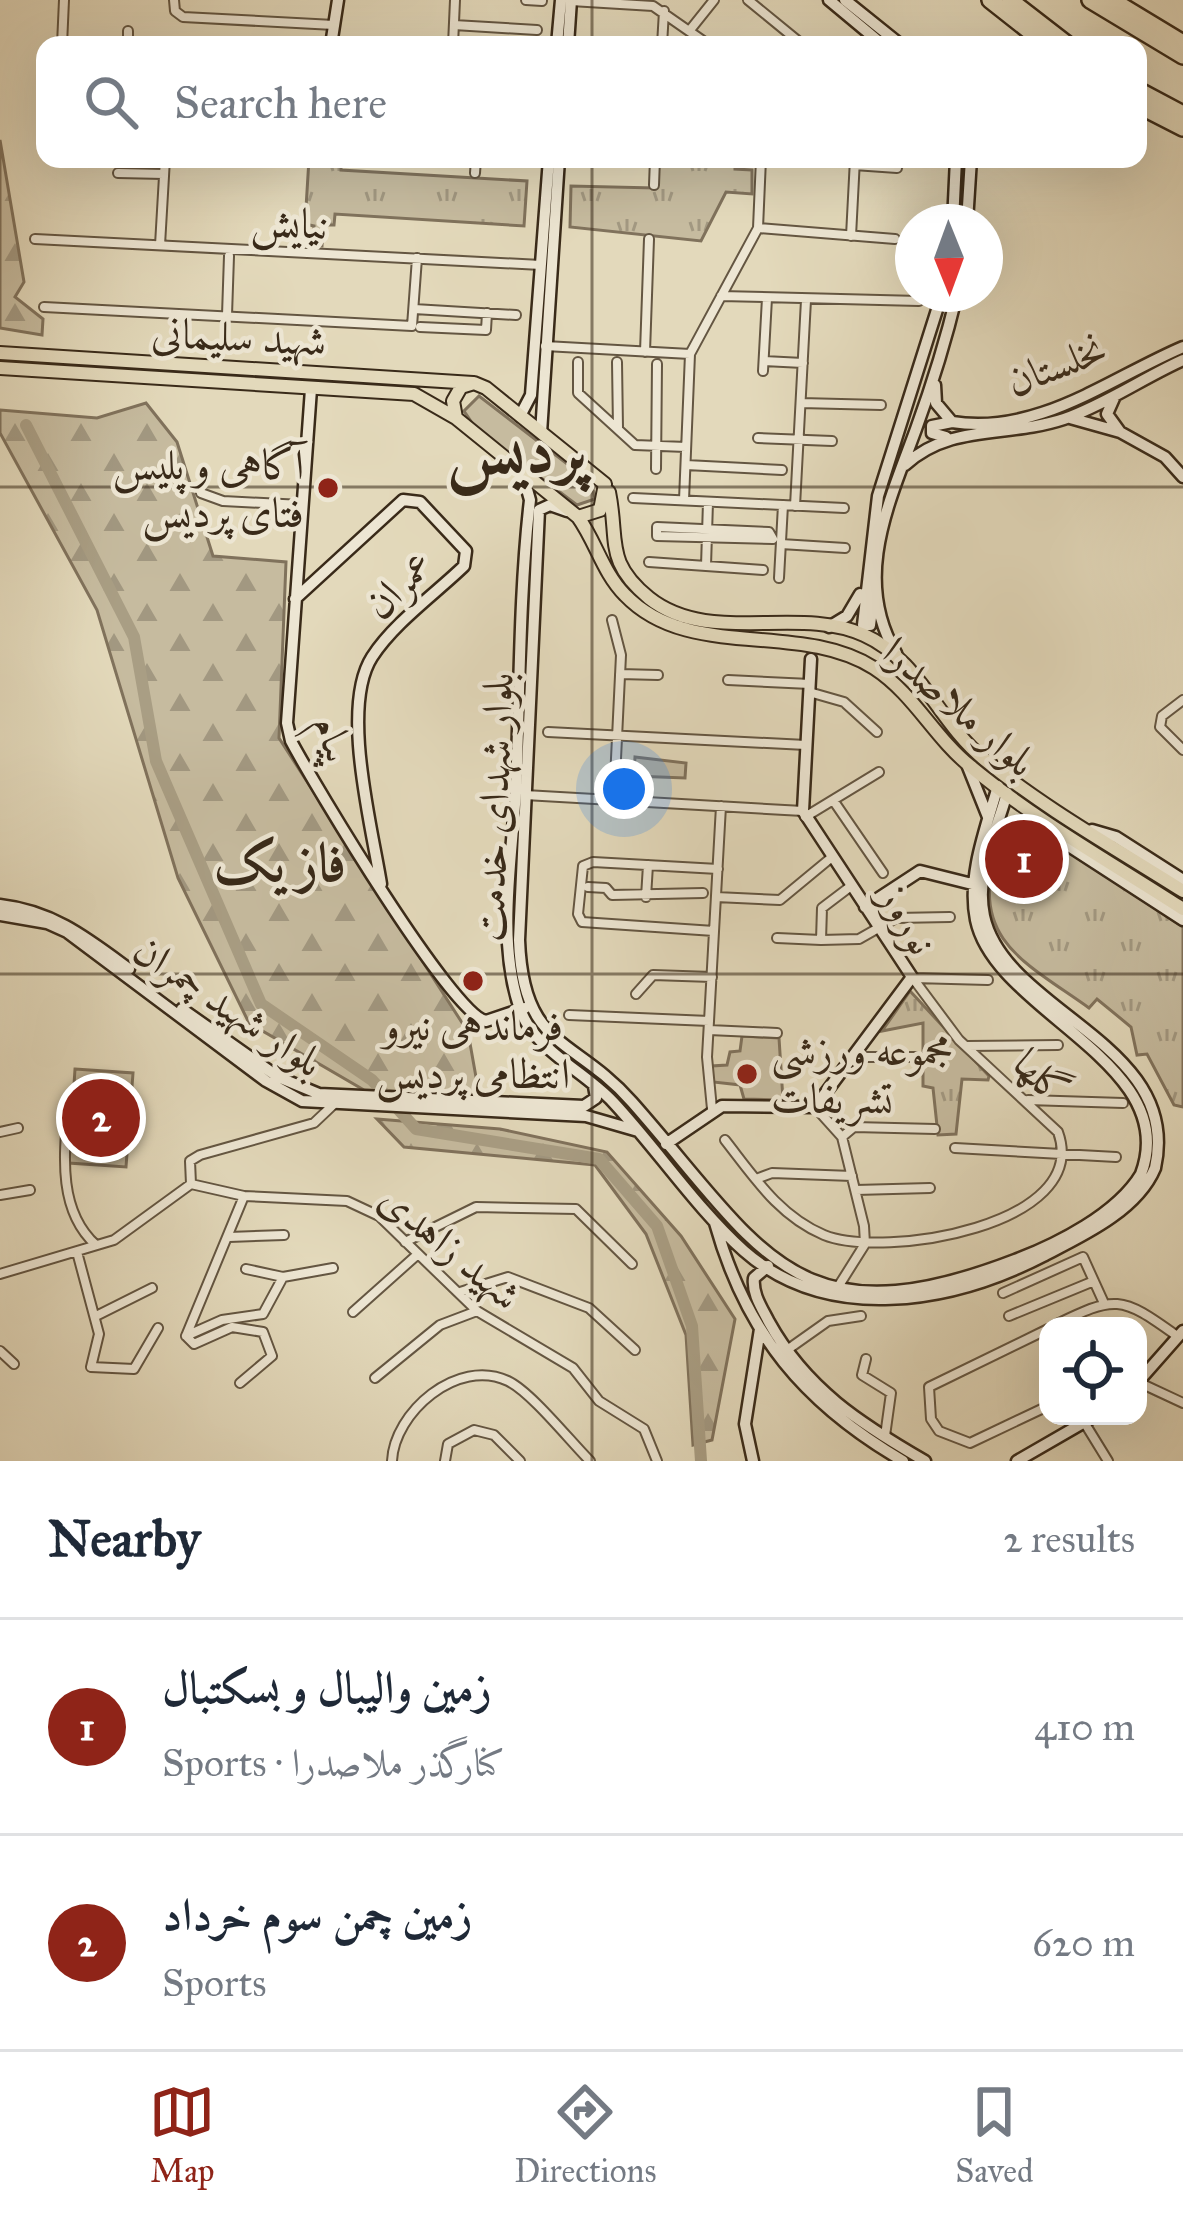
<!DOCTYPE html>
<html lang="en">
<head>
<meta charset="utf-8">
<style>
	body { margin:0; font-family:"IM FELL Great Primer",Amiri,serif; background:#f2f2f3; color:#1f2937 }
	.controls { position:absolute; right:36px; bottom:36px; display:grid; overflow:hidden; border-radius:24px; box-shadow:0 12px 48px #0002 }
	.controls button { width:108px; height:108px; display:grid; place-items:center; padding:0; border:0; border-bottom:3px solid #e0e1e3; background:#fff; color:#1f2937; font:60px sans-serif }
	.compass { position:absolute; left:895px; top:204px; width:108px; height:108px; border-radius:50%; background:#fff; box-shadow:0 12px 48px #0002; rotate:179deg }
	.you { position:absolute; left:624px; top:789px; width:42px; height:42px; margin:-30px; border:9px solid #fff; border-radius:50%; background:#1a73e8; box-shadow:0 0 0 18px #1a73e833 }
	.badge { display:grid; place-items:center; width:78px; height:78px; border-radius:50%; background:#8f2418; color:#fff; font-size:39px; font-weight:700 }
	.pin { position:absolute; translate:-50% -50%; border:6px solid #fff; box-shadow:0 3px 12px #0006 }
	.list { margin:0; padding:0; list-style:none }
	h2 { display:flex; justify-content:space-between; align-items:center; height:156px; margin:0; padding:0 48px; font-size:51px }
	h2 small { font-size:39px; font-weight:400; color:#747a83 }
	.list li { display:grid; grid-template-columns:78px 1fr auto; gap:36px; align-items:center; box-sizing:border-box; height:216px; padding:0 48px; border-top:3px solid #e0e1e3 }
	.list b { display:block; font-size:45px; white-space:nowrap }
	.list p { margin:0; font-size:39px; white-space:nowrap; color:#747a83 }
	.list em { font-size:39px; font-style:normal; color:#747a83 }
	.icon { flex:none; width:66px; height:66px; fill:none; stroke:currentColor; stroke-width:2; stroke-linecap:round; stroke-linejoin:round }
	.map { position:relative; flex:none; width:1183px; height:1461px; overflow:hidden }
	.search { position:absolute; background:#fff; box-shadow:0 12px 48px #0002; left:36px; right:36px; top:36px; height:132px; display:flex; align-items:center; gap:30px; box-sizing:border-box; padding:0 42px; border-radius:24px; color:#747a83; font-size:45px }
	.sheet { height:588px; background:#fff }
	nav { display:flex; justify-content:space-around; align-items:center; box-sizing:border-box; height:168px; border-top:3px solid #e0e1e3; background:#fff; font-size:33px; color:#747a83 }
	nav a { display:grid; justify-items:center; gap:6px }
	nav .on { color:#8f2418 }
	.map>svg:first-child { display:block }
	.green { fill:#c6bb9f; stroke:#80725c; stroke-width:3 }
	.forest { fill:url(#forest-firs); stroke:#80725c; stroke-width:3 }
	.park { fill:url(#park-tufts); stroke:#80725c; stroke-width:3 }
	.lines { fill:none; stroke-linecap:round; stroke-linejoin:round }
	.river { stroke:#a99e84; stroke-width:12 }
	.street-casing { stroke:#645642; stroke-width:12 }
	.secondary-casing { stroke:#392a19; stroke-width:15 }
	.primary-casing { stroke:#392a19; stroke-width:16 }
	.highway-casing { stroke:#392a19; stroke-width:20 }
	.street { stroke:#ede6d3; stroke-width:8 }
	.secondary { stroke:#ede6d3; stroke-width:10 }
	.primary { stroke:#e3d9bb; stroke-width:12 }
	.highway { stroke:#e3d9bb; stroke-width:15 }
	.grid { fill:none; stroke:#392a19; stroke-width:3; stroke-opacity:0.55 }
	.poi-dot { fill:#8f2418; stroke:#ede6d3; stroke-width:4.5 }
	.labels { text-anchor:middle; stroke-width:9; stroke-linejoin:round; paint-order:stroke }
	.street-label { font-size:42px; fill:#392a19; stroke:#ede6d3 }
	.poi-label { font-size:42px; fill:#392a19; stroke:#ede6d3; text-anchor:end }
	.district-label { font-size:54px; font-weight:bold; fill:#392a19; stroke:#ede6d3 }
	.town-label { font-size:66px; font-weight:bold; fill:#392a19; stroke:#ede6d3 }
</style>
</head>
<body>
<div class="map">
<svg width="1183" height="1461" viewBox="0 0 1183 1461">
	<defs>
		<pattern id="forest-firs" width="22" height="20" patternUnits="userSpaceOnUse" patternTransform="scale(3)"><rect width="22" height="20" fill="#c6bb9f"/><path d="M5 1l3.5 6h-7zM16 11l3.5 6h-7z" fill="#a29881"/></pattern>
		<pattern id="park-tufts" width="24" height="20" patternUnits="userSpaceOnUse" patternTransform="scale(3)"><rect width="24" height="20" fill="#c6bb9f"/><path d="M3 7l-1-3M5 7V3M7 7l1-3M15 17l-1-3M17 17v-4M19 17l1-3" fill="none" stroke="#a29881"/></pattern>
	</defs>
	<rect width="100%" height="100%" fill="#e3d9bb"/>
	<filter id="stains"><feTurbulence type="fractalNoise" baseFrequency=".00167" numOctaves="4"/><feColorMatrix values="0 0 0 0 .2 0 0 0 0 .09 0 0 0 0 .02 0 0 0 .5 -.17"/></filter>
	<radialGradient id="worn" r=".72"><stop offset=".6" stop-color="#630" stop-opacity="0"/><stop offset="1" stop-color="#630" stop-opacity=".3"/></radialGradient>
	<path class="green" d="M479,396L592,483L595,499L577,505L477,430L464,411Z
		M635,757L686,763L685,778L634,776Z
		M742,1036L779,1038L783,1100L744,1099L740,1085L713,1082L712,1066L727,1065L730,1052L740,1051Z
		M75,1069L133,1073L126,1167L69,1163Z"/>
	<path class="forest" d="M0,140L24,282L15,297L43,319L42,335L0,328Z
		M146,403L177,442L213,556L286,562L279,738L468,1032L479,1094L364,1090L249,1023L178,878L97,610L0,433V410L97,418Z
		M377,1119L500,1129L607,1152L681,1236L735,1319L712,1440L693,1445L686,1335L646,1234L595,1165L404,1147Z"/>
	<path class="park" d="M309,159H341V170L527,181L524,226L335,214L334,225H323L322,246H313L314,226L305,224Z
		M659,159H735V169L752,170V194L726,192L701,241L570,227L571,186L655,188Z
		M1038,831L1183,927V1107L1174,1105L1147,1054L1137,1055L1131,1027L1097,999L1089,1008C1031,966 970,941 995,858C1002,836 1016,830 1038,831Z
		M910,991L989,1076L988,1080L962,1079L956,1134L938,1135L933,1088L923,1086V1023L882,1031Z"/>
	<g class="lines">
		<path class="river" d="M26,425L134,637L156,761L261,1004L372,1080L416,1129L599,1159L657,1226L692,1326L701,1461"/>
		<g class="street-casing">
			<path id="street" d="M174,0L175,11L183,17L334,25
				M526,0L542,1
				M748,0L803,45
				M571,1L653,6L709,45
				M454,25L537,30
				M690,30L714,0
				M62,45L64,0
				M128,45V31
				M453,45L455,0
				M662,45L664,11
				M854,165L897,168
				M118,173L164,174
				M475,173L476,159
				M654,185L655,159
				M758,228L895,239
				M851,236L855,159
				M35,239L541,265
				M160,245L165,159
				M721,296L919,301
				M44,307L412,326L417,258
				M414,309L516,315
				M227,315L229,256
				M420,327L486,330L487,313
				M545,346L690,354L758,228L761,159
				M645,352L649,239
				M764,361L803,363
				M578,362V393L635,445L686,447
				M617,362L618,428
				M763,371L767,298
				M801,403L881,405
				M758,438L832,441
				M686,465L782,470
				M656,469L657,364
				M201,493L223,501L302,505
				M633,498L844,508
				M684,500L690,354
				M795,506L806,300
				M657,527L769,532L773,539L657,536Z
				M781,544L845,548
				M649,562L763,570
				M706,566L708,502
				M779,578L783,505
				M612,620L621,655L614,800
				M620,674L658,675
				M728,680L810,684
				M809,692L844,702L877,732
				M1183,700L1162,716L1160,727L1183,750
				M548,732L806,745
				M525,795L803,811
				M833,800L883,873
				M805,817L879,772
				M588,887L606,888L612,895L703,893
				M646,897L648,865
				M716,897L780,900L832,857
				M714,931L582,922L578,914L583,866L593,862L718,869
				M777,938L821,940L822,908L851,886
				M821,940L859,939L896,918L950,917
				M914,978L988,980
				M636,994L653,975L712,977
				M569,1015L709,1021
				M709,1030L777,1033
				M967,1046L1058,1045
				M854,1057H916
				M69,1097C65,1147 55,1208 96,1245
				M1028,1100L1123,1103
				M333,1105L314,1123L200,1155L190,1161L191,1184L244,1196L347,1201L379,1216L477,1311L573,1368L599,1401L644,1429L657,1461
				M815,1107L842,1137L864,1226L865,1244L838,1287
				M712,1109L707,1057L721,806
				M0,1132L18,1128
				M842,1137L854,1127L935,1129
				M725,1140C754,1177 779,1216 824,1235C883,1259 1092,1226 1058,1132L959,1040L912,977
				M955,1148L1116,1157
				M756,1179L772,1173L852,1176
				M856,1190L930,1188
				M0,1195L30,1190
				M229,1237L284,1235
				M405,1242L476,1207L576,1209L632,1264
				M77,1252L99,1334L91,1367L134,1369L158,1328
				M246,1269L283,1277
				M0,1274L114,1240L191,1184
				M460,1292L508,1277L589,1308L635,1350
				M1003,1293L1083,1257L1103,1301
				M353,1312L418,1254
				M96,1316L152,1288
				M1009,1316L1094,1281
				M1053,1326C1116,1295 1120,1295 1177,1336
				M1048,1329L929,1387L931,1419L939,1431L970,1443L1048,1406
				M186,1336L222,1320L263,1314L283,1277L333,1268
				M186,1336L194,1344L232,1327L263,1332L272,1356L240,1383
				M186,1336L244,1196
				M787,1350L828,1321L861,1316
				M0,1351L14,1364
				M866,1359L862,1375L891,1393L885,1436
				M375,1378L440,1325L477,1311
				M1138,1382L1183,1403
				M1084,1422L1108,1461
				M392,1461C394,1413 457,1357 508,1381C531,1392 570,1441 590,1461
				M445,1461L448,1444L474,1430L494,1435L520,1461"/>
		</g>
		<g class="secondary-casing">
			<path id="secondary" d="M829,0L883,45
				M845,0L901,45
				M331,45L338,0
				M557,45L561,0
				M568,45L571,0
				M953,222L956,159
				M967,222L971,159
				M935,385L936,403L952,422C1037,436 1110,378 1183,347
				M311,389L287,723L291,741C314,784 452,1015 486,1021L525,1008
				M520,416L531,395L549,159
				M1070,418L1120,432L1107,414L1115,396
				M1120,432L1165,457L1183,477
				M541,433L559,159
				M946,437L932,433V426L952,422
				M905,465C951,423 1007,438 1064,419C1106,404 1143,378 1183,360
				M523,475L530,500C519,595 520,693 516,790C512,860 497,938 519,1006C532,1049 583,1070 613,1102C657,1149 696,1208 744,1251C828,1325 952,1303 1043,1256C1082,1236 1137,1211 1155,1168C1183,1043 1005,1013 984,916C975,874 996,833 1007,793
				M567,511L550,505L539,510L519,940C523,1050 574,1036 632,1102C762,1249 794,1345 1015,1260C1057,1244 1117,1214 1141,1174C1183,1063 995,1012 976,920C967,876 986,828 998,786
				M874,594L870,625H863L878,496L942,294
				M295,599L403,500L420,502L466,551L464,566C435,594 394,623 372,657C340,707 372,827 381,884
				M829,627L847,616L860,594
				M896,653C852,579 889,503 916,429C932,385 946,340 957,294
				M968,767L988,817
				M1092,830L1116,837L1183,880
				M994,844L1015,826H1038L1183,920
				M0,905C53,911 87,938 129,969
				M865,907L920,871L976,885
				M0,915L47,923L67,932L266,1081L302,1101L586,1116L638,1131
				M182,1009L278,1077L319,1094L584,1106L596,1098L594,1086
				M666,1144L722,1106L815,1107L912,977L803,811L811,659
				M715,1223C746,1334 805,1404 903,1461
				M768,1266L754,1278C752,1294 762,1308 769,1322C806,1389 861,1424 925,1461
				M1138,1382L1183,1331
				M753,1461L745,1424L760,1329
				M1017,1461L1095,1416"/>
		</g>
		<g class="primary-casing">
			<path id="primary" d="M0,353L473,383
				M0,368L414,394L456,418L578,517L600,510L605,484L486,388L474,383L461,387L453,401L456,418
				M609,492C619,541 604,561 649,598C709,646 798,605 864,635C920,660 938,722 984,759C1045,809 1117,849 1183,891
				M578,517C596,542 603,573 625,595C689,662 798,620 874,668C914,694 934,737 970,766C1035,820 1112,863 1183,909"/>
		</g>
		<g class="highway-casing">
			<path id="highway" d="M990,0L1047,45
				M1010,0L1068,45
				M1090,0L1183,56
				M1112,0L1183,43
				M1138,90L1183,114
				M1138,105L1183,128"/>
		</g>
		<use href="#street" class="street"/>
		<use href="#secondary" class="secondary"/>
		<use href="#primary" class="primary"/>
		<use href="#highway" class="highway"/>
	</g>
	<path class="grid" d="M592,0V45M592,159V1461M0,487H1183M0,974H1183"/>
	<g class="poi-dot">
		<circle cx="328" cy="488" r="12"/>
		<circle cx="473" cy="981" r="12"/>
		<circle cx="747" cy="1074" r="12"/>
	</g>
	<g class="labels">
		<g class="street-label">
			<text transform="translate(290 222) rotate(3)" y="15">نیایش</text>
			<text transform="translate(239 336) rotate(3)" y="15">شهید سلیمانی</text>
			<text transform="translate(1056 364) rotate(-21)" y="15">نخلستان</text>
			<text transform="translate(398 584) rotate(-44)" y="15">عمران</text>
			<text transform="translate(960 706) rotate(41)" y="15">بلوار ملاصدرا</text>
			<text transform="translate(335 738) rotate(68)" y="15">پیام</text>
			<text transform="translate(493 807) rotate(-88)" y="15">بلوار شهدای خدمت</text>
			<text transform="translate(909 919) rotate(60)" y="15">نوروز</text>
			<text transform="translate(229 1005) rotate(34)" y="15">بلوار شهید چمران</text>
			<text transform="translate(1042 1076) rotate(44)" y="15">گلها</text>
			<text transform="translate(451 1246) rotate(40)" y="15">شهید زاهدی</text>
		</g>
		<g class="poi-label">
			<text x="304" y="479">آگاهی و پلیس<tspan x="304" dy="48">فتای پردیس</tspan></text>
			<text x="473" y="1040" text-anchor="middle">فرماندهی نیرو<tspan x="473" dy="48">انتظامی پردیس</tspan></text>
			<text x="771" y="1065" text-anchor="start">مجموعه ورزشی<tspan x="771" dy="48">تشریفات</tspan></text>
		</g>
		<g class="district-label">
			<text x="280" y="881">فاز یک</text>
		</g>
		<g class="town-label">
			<text x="517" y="472">پردیس</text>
		</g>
	</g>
	<rect width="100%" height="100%" filter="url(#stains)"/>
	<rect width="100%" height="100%" fill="url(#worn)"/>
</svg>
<div class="controls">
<button><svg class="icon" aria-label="locate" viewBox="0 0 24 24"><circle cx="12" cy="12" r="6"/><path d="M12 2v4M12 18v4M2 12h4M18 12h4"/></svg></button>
</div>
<svg class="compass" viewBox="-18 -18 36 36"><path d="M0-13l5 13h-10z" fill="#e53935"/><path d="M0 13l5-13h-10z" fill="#747a83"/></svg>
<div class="you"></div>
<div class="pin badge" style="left:1024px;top:859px">1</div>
<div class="pin badge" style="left:101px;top:1118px">2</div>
<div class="search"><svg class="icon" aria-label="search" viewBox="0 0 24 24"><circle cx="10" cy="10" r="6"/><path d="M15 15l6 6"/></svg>Search here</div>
</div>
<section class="sheet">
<h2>Nearby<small>2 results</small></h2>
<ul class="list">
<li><span class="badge">1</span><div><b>زمین والیبال و بسکتبال</b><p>Sports · کنارگذر ملاصدرا</p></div><em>410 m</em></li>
<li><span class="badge">2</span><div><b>زمین چمن سوم خرداد</b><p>Sports</p></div><em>620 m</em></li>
</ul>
</section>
<nav>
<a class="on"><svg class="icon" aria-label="map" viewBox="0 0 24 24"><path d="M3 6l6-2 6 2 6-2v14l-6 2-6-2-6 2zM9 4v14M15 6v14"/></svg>Map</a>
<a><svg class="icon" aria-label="directions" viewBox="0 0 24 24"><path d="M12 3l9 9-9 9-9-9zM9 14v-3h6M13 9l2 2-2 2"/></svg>Directions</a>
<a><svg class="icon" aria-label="saved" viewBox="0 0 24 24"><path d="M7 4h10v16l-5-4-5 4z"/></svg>Saved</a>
</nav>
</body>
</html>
